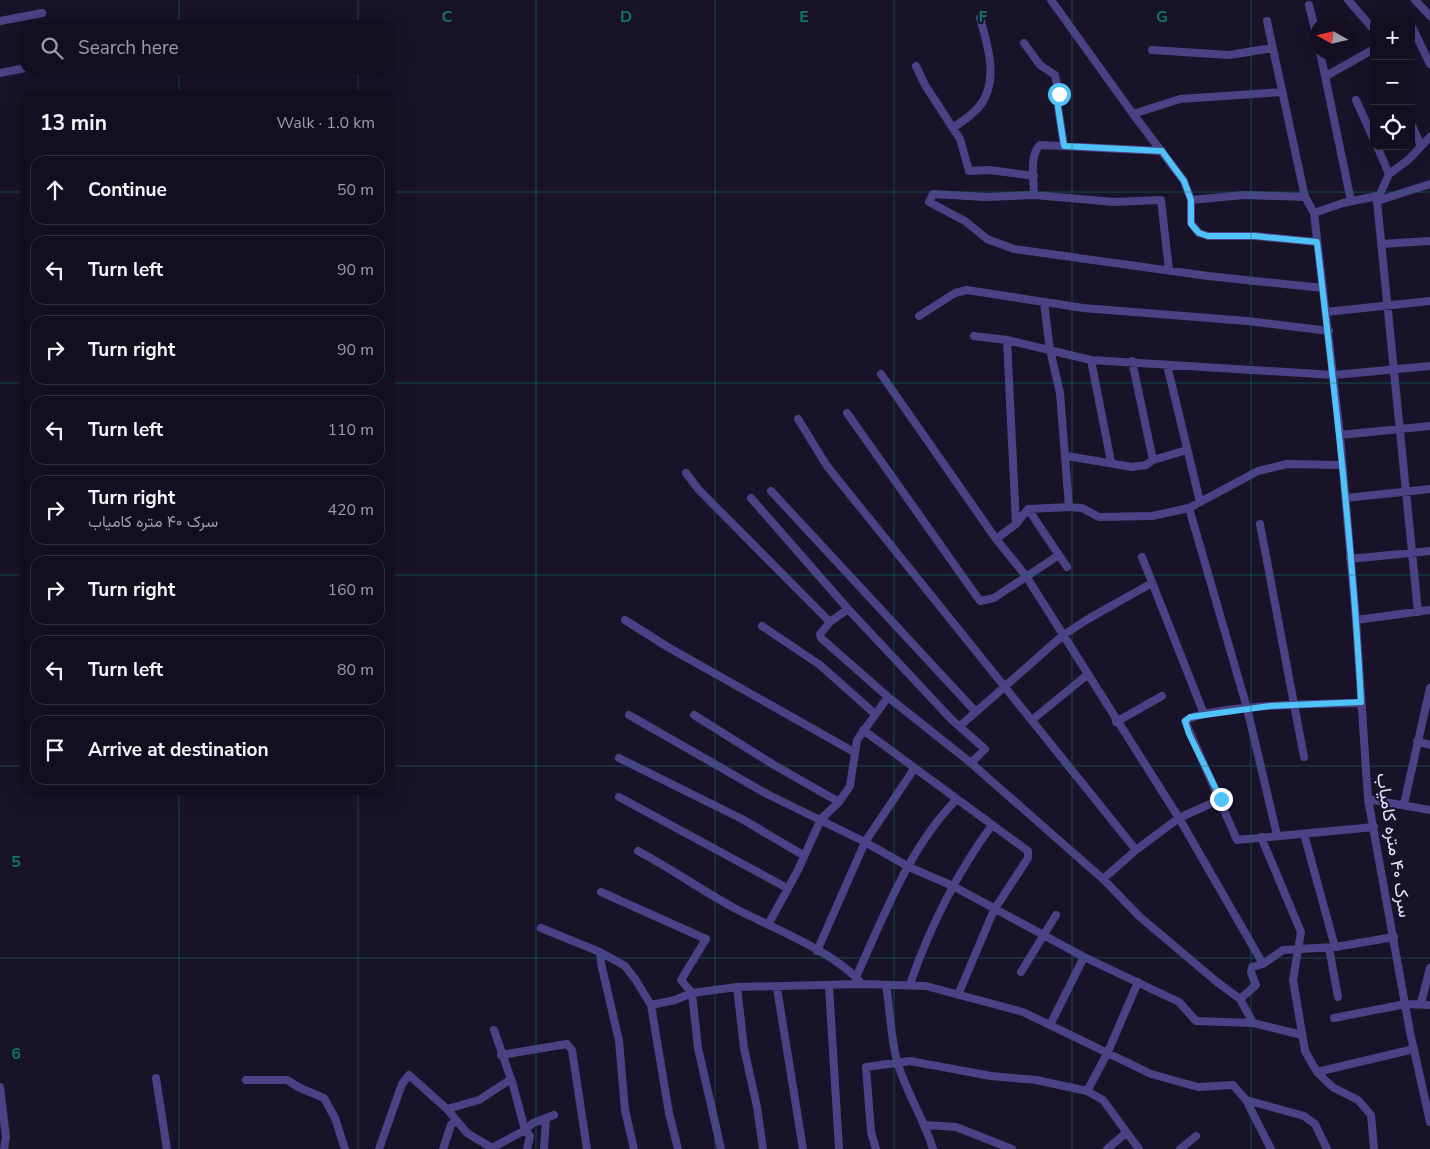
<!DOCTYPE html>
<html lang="en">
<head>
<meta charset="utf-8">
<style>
	body { margin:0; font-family:"Nunito Sans",Vazirmatn,sans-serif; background:#201c2d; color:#f1f3f6 }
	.controls { position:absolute; right:15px; top:15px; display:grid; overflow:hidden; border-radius:10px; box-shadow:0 5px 20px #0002 }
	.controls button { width:45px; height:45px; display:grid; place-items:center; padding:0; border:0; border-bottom:1px solid #322e3e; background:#130e20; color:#f1f3f6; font:25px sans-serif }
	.compass { position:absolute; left:1310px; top:15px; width:45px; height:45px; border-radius:50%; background:#130e20; box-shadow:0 5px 20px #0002; rotate:278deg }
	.stop { position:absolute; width:15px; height:15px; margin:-11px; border:4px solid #4fc3f7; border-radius:50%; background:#fff }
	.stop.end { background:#4fc3f7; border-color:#fff; box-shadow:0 1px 5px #0008 }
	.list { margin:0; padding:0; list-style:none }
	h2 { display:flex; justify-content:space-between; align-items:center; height:65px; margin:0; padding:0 20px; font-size:21px }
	h2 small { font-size:16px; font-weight:400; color:#9d9ca5 }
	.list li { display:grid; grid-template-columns:32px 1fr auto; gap:15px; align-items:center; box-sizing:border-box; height:70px; margin:0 10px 10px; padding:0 10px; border:1px solid #322e3e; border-radius:15px }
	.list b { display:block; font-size:19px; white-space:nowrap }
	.list p { margin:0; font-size:16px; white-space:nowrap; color:#9d9ca5 }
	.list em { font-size:16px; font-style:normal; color:#9d9ca5 }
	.icon { flex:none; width:28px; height:28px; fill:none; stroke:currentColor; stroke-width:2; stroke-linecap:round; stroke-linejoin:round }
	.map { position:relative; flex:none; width:1430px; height:1149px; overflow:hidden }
	.search { position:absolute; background:#130e20; box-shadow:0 5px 20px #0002; left:20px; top:20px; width:375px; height:55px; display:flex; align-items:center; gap:12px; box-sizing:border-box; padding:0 18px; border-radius:15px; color:#9d9ca5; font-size:19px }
	.panel { position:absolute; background:#130e20; box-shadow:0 5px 20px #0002; left:20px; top:90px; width:375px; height:705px; border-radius:15px }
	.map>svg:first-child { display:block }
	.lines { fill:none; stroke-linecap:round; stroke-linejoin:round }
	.minor { stroke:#4b4285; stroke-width:8 }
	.route { stroke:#4fc3f7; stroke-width:6 }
	.grid { fill:none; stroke:#0f766e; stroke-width:1; stroke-opacity:0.55 }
	.labels { text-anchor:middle; stroke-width:4; stroke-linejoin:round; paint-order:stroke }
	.street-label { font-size:18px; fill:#e5defd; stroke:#19132a }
	.grid-label { font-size:16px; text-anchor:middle; font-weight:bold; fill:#0f766e; stroke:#19132a; stroke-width:4; stroke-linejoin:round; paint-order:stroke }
</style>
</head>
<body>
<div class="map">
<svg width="1430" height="1149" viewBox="0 0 1430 1149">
	<rect width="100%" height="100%" fill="#19132a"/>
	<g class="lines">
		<path class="minor" d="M1051,0L1133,114L1184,181L1191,200V223L1199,233L1208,236H1255L1317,242
			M1348,0L1374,30
			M1415,0L1430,16
			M1309,5L1318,41
			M0,21L42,13
			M1267,21L1305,197L1314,213L1340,435L1356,620L1368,799L1410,1032L1430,1122
			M1411,30L1413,29L1430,64
			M1024,43L1040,65L1055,75L1059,94L1058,107L1064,146
			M1152,50L1229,55L1273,48
			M1320,52L1351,201
			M916,66L925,85L960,139L969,171L990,170L1034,176
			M0,73L25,68
			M1326,76L1374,49
			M1356,100L1374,140
			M1133,114L1180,99L1282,92
			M1411,123L1421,146
			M953,128C961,122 971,116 978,108C1000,83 988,46 980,18
			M1377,146L1389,174
			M1034,195C1034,181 1029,155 1040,145L1162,151
			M1191,200L1244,195L1305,197
			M1377,201L1430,184
			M1314,213L1343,203L1377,196
			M1381,244L1430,241
			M1169,270L1161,200L1114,202L1034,195L986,197L933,194L929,202L965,221L987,239L1014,249L1208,276L1323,288
			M1044,303L1050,350L1060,393L1069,507
			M1326,312L1430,301
			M919,316L955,293L967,290L1083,308L1247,321L1329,331
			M974,336L1007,340L1091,360L1334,375L1430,366
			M1007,340L1016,524
			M1091,360L1111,462
			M1132,361L1153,460
			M1167,365L1200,502
			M881,374L996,539L1026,576L1179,818L1263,964
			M847,413L980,601L994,598L1059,555
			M798,419L827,466L1136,850
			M1340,435L1430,426
			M1067,456L1132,467L1146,465L1153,460L1187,450
			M686,473L699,490L830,622
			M771,491L975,711
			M751,498L848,609L952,720L985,749L971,763
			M1346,498L1430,489
			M1189,508L1247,708L1277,835
			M1028,509L1067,567
			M1260,524L1304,757
			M996,539L1016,524L1028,509L1069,507L1082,508L1099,517L1152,516L1189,508L1258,471L1287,464L1342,465
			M1142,557L1204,714
			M1350,559L1430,551
			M848,609L830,622L820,634L821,638L888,697L971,763L1103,879L1140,917L1217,982L1240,999L1253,1023
			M1418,612L1377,201L1389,174L1408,160L1430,137
			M625,620L666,646L854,752
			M1356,620L1430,610
			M762,626L820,665L874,713
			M1361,703C1326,704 1210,704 1185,721L1237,840L1374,827
			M629,715L767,794L865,842L909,867L953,886L1084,957L1179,1002L1196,1021L1253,1023L1302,1035
			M694,715L774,765L839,802
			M1032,720L1087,675
			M1116,722L1162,696
			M960,726L1062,636L1088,619L1152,583
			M863,730L1028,851V858L994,910L958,995
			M1417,741L1430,745
			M619,758L742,819L803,855
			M619,797L787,888
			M1368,799L1430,810
			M1404,804L1430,688
			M1304,834L1335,947
			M1261,837L1301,932L1293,980L1305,1051L1317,1072L1327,1082L1334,1088L1358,1100L1371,1115L1374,1149
			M638,851C672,869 704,892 738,910C775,929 835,952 862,984
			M1103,879L1136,850L1179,818L1221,799
			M601,892L706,939L681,980L692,993L698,1048L721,1149
			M769,923L798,870L821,819L839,802L850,786L857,740L888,697
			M541,928L600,952L625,966L635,979L651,1005L669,1113L678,1149
			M1329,948L1338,997
			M817,951L865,842L914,769
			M600,952L601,963L619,1041L625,1110L634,1149
			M1021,972L1056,915
			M856,977C884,916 909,848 956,800
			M910,984C930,927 956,874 992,825
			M886,985C890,1008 891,1043 898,1064C907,1094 924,1119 933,1149
			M829,986L839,1149
			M737,987L744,1048L757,1107L763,1149
			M777,988L803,1149
			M1240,999L1256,985L1251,972L1252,967L1263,964L1283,950L1335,947L1394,937
			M1421,1003L1430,968
			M651,1005L675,1000L692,993L737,987L862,984L926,986L1023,1012L1151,1074L1198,1087L1233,1085L1246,1100L1271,1149
			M1334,1018L1406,1004L1430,1005
			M1050,1025L1084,957
			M494,1030L513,1085L525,1130L533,1123L554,1115
			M501,1055L567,1044L572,1050L587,1149
			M1317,1072L1414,1049
			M156,1078L167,1149
			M246,1080H287L300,1088L324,1098L335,1118L345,1149
			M0,1087L6,1137L4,1149
			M1087,1091L1107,1054L1138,982
			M1246,1100L1304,1116L1315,1124L1327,1149
			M447,1109L479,1100L511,1079
			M926,1125L956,1127L1012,1149
			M379,1149L402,1084L409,1075L447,1109L467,1133L492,1148L525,1130L530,1136L527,1149
			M443,1149L451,1125L456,1120
			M544,1149L546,1118
			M876,1149L871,1132L866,1067L910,1061L991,1076L1036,1080L1087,1091L1103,1100L1139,1149
			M1107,1149L1126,1133
			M1180,1149L1196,1136"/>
	</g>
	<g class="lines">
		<path class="route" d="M1059,94L1058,107L1064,146L1162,151L1184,181L1191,200V224L1199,233L1208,236H1255L1317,242C1335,395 1353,548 1361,702L1270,706L1190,717L1185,721L1189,734L1221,799"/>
	</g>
	<path class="grid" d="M179,0V25M358,0V25M536,0V1149M715,0V1149M894,0V1149M1072,0V1149M1251,0V1149M179,70V95M358,70V95M0,192H25M390,192H1430M0,383H25M390,383H1430M0,575H25M390,575H1430M0,766H25M390,766H1430M179,790V1149M358,790V1149M0,958H1430"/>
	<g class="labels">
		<g class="street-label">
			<text transform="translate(1394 845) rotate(81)" y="6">سرک ۴۰ متره کامیاب</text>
		</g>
	</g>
	<g class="grid-label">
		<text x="447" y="22">C</text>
		<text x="626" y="22">D</text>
		<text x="804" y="22">E</text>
		<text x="983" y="22">F</text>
		<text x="1162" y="22">G</text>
		<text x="16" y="867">5</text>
		<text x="16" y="1059">6</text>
	</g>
</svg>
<div class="controls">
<button>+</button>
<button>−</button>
<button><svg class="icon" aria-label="locate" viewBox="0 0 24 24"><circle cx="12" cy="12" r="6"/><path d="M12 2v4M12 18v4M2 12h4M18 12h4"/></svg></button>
</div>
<svg class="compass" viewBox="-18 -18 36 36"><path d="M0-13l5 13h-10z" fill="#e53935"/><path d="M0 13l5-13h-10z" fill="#9d9ca5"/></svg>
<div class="stop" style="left:1059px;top:94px"></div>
<div class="stop end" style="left:1221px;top:799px"></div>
<div class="search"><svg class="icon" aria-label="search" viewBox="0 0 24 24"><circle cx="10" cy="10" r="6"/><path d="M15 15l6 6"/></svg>Search here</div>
<section class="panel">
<h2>13 min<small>Walk · 1.0 km</small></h2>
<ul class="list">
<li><svg class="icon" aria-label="ahead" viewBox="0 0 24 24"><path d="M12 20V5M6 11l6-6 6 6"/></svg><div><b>Continue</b></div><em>50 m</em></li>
<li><svg class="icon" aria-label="left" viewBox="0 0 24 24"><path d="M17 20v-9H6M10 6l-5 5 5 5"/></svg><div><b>Turn left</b></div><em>90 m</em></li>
<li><svg class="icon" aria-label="right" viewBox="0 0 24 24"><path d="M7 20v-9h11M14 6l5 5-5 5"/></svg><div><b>Turn right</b></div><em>90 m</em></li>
<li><svg class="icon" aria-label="left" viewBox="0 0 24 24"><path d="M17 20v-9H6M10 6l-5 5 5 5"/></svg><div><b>Turn left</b></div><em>110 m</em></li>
<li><svg class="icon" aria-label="right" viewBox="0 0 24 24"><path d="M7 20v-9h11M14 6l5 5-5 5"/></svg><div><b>Turn right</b><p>سرک ۴۰ متره کامیاب</p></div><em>420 m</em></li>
<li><svg class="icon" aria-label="right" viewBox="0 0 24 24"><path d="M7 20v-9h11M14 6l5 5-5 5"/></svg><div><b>Turn right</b></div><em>160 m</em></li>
<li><svg class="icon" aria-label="left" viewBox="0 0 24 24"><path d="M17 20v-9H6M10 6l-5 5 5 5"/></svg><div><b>Turn left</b></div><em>80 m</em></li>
<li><svg class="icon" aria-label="arrive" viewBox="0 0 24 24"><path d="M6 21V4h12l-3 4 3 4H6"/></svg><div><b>Arrive at destination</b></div></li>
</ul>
</section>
</div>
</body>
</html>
